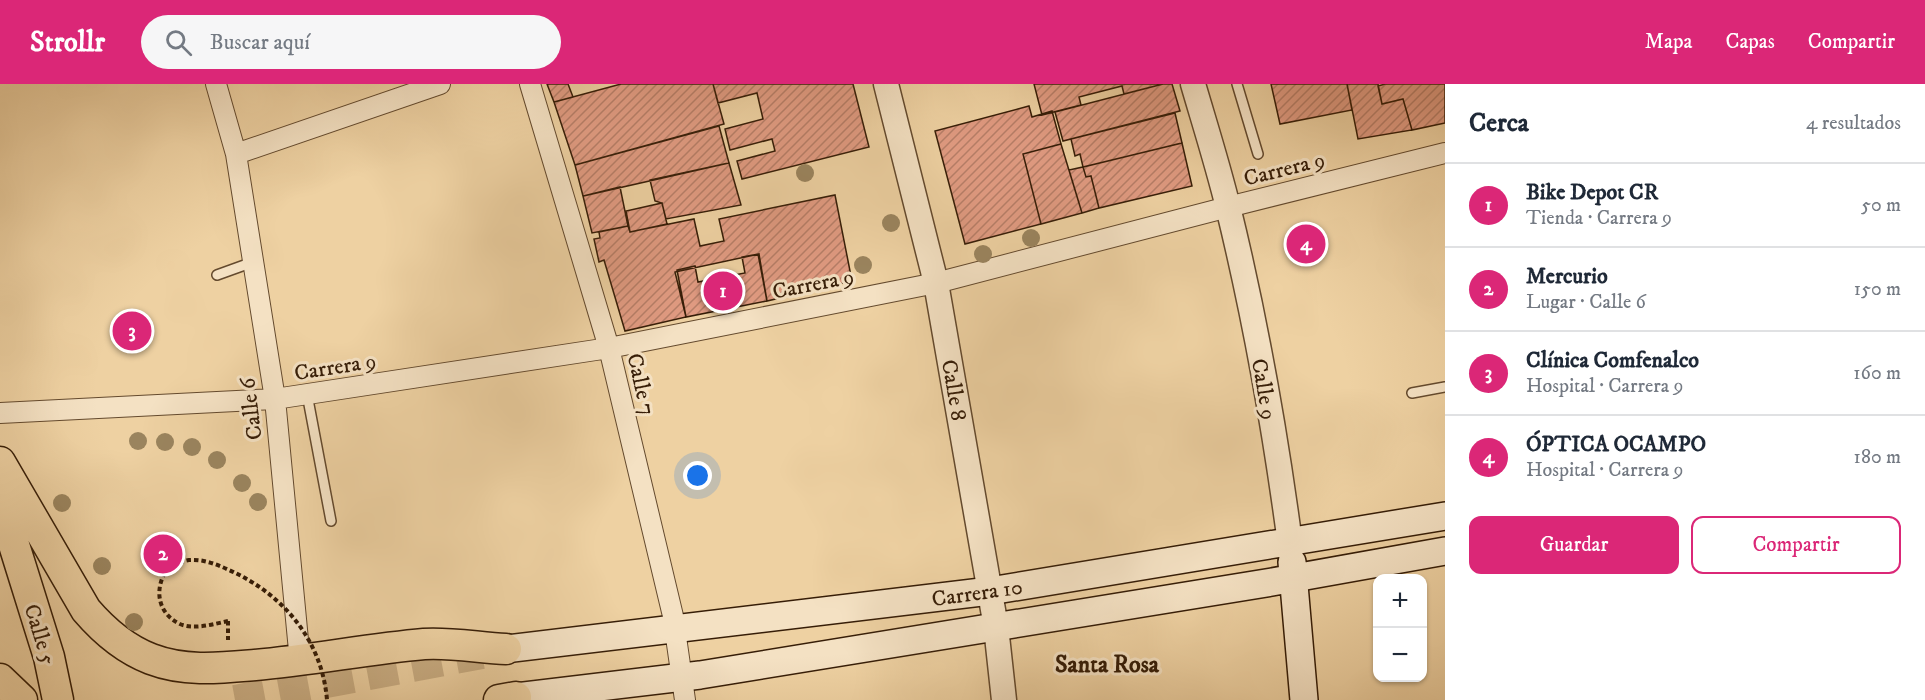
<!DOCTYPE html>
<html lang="es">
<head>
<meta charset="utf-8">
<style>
	body { margin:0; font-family:"IM FELL DW Pica",serif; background:#f6f6f7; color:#1f2937 }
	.controls { position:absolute; right:18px; bottom:18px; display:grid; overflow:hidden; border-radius:12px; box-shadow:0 2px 4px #0004 }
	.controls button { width:54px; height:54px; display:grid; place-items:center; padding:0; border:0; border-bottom:2px solid #e0e1e3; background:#fff; color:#1f2937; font:30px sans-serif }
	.you { position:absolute; left:698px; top:392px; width:21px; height:21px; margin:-15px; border:4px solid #fff; border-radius:50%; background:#1a73e8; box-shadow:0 0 0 9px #1a73e833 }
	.badge { display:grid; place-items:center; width:39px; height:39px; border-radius:50%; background:#db2777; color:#fff; font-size:20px; font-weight:700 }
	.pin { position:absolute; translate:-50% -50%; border:3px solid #fff; box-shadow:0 2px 6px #0006 }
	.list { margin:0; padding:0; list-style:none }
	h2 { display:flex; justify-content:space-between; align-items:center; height:78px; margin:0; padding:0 24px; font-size:26px }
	h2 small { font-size:20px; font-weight:400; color:#747a83 }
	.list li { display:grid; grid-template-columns:39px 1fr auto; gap:18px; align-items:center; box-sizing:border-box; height:84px; padding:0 24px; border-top:2px solid #e0e1e3 }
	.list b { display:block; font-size:22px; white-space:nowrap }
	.list p { margin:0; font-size:20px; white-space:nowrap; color:#747a83 }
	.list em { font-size:20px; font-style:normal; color:#747a83 }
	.actions { display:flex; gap:12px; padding:18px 24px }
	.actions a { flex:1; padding:14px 0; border:2px solid #db2777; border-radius:12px; text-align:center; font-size:21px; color:#db2777 }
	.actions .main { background:#db2777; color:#fff }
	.icon { flex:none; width:33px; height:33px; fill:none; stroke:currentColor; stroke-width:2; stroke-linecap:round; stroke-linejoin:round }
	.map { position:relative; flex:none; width:1445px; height:616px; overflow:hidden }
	header { display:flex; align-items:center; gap:36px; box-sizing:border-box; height:84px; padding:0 30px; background:#db2777; color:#fff }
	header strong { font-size:28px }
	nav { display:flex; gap:33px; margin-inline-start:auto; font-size:21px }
	.search { width:420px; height:54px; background:#f6f6f7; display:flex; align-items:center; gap:15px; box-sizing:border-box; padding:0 21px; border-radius:33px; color:#747a83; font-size:22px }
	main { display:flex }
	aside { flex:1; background:#fff }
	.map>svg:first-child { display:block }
	.building { fill:url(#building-hatch); stroke:#361d07; stroke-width:1.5 }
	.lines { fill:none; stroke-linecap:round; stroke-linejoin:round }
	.primary-tunnel { stroke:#c9ad83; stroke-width:30; stroke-dasharray:30 15; stroke-linecap:butt }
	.service-casing { stroke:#644a2e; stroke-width:12 }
	.minor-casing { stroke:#644a2e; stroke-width:22 }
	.tertiary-casing { stroke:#644a2e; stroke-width:27 }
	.secondary-casing { stroke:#361d07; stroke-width:30 }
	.primary-casing { stroke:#361d07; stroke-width:33 }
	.path { stroke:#361d07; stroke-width:4; stroke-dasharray:4.5 3; stroke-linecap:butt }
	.service { stroke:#f4e1c3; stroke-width:9 }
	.minor { stroke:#f4e1c3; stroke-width:20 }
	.tertiary { stroke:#f4e1c3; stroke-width:24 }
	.secondary { stroke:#f4e1c3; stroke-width:27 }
	.primary { stroke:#eed1a2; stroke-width:30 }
	.path-bridge { stroke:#361d07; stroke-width:4; stroke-dasharray:4.5 3; stroke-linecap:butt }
	.tree { fill:#9a845e }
	.labels { text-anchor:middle; stroke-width:6; stroke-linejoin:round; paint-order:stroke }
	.street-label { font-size:22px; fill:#361d07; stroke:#f4e1c3 }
	.neighbourhood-label { font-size:24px; font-weight:bold; fill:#361d07; stroke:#f4e1c3 }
</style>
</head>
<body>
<header>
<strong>Strollr</strong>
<div class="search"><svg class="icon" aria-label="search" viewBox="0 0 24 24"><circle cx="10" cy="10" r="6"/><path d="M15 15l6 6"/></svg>Buscar aquí</div>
<nav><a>Mapa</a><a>Capas</a><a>Compartir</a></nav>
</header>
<main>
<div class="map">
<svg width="1445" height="616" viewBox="0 0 1445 616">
	<defs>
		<pattern id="building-hatch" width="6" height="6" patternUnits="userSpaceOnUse" patternTransform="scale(1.5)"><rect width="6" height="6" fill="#e19b82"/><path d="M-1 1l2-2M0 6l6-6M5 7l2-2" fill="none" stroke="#b77e68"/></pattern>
	</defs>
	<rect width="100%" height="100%" fill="#eed1a2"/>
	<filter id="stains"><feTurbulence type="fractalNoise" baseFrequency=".00333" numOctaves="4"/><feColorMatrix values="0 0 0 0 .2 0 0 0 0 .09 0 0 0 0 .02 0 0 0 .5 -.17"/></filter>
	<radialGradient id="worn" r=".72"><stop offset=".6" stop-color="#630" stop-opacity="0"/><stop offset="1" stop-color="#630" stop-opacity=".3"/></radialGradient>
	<path class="building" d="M547,0H568L573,13L554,18Z
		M621,0H713L724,40L575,81L554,18Z
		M713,0H853L869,63L742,95L737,77L775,67L772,55L730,66L725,45L763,35L757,9L718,19Z
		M1034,0H1163L1124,10L1122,2L1079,13L1081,21L1042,31Z
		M1163,0H1172L1180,27L1063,57L1055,28Z
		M1271,0H1347L1352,26L1280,40Z
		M1347,0H1378L1382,20L1403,15L1412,46L1358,55Z
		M1385,0H1445V39L1412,46L1403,15L1382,20L1378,2Z
		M1029,22L1032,33L1052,27L1061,60L1023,70L1041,140L965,160L935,47Z
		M1175,29L1182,59L1083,83L1080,70L1075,72L1071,55Z
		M719,42L729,79L583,112L575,81Z
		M1182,59L1192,102L1099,124L1091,92L1086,93L1083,83Z
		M1061,60L1082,129L1041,140L1023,70Z
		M729,79L741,121L666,135L662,119L655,117L650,96Z
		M1083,83L1086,93L1091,92L1099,124L1082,129L1069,86Z
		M620,103L628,142L592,149L583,112Z
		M835,111L852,197L767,217L759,170L675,188L686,233L625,247L604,176L599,178L594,155L600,154L599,148L628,142L630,148L694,135L700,162L724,157L719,135Z
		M662,119L667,140L630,148L626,127Z
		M758,170L767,217L686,233L677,186L695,182L698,198L745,189L742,173Z"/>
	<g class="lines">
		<path class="primary-tunnel" d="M235,616L482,570"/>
		<g class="service-casing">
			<path id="service" d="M1237,0L1258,70
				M217,191L253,178
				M1412,309L1445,303
				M307,310L331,437"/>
		</g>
		<g class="minor-casing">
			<path id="minor" d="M216,0L236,70L275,315L300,577
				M530,0L609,264L673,532L685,616
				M236,70L440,0
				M0,329L275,315L609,264L936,199L1228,123L1445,69"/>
		</g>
		<g class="tertiary-casing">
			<path id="tertiary" d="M886,0L936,199L996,543L1004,616
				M1193,0C1205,41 1218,82 1228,123C1255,233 1275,346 1290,459"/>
		</g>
		<g class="secondary-casing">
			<path id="secondary" d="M1292,478L1304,616
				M506,565L990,507L1445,432
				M516,613L700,591L1272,498L1445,467"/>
		</g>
		<g class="primary-casing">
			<path id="primary" d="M0,378L86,526C104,547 125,565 151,575C185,588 220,584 255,581C312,576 368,565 424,560C449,558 481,564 506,565
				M0,416L49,573L58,616
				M0,595L22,616
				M499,616L516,613"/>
		</g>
		<path class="path" d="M228,537V556"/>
		<use href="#service" class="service"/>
		<use href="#minor" class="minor"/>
		<use href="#tertiary" class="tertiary"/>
		<use href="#secondary" class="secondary"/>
		<use href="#primary" class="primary"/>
		<path class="path-bridge" d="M228,537C214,540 194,546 180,540C157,529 154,505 167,485C174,482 181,477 189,476C203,475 216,480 229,486C283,510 322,556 327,616"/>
	</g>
	<g class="tree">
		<circle cx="805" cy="89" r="9"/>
		<circle cx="891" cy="139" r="9"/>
		<circle cx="1031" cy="154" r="9"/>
		<circle cx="983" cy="170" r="9"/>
		<circle cx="863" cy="181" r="9"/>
		<circle cx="138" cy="357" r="9"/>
		<circle cx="165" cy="358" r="9"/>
		<circle cx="192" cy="363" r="9"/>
		<circle cx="217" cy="376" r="9"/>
		<circle cx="242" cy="399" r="9"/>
		<circle cx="258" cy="418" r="9"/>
		<circle cx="62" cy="419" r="9"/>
		<circle cx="102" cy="482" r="9"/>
		<circle cx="134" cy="538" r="9"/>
	</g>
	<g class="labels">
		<g class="street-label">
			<text transform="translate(1284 84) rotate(-14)" y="8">Carrera 9</text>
			<text transform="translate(813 199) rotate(-11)" y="8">Carrera 9</text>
			<text transform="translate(335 282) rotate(-9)" y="8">Carrera 9</text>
			<text transform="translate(642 300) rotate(77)" y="8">Calle 7</text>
			<text transform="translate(1265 305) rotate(80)" y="8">Calle 9</text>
			<text transform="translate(955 306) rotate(80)" y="8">Calle 8</text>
			<text transform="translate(250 325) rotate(-97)" y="8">Calle 6</text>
			<text transform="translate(977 508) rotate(-8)" y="8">Carrera 10</text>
			<text transform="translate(41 550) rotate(73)" y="8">Calle 5</text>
		</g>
		<g class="neighbourhood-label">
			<text x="1107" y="588">Santa Rosa</text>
		</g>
	</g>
	<rect width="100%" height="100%" filter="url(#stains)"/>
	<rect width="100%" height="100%" fill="url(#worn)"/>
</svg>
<div class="controls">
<button>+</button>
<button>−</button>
</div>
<div class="you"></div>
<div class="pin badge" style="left:723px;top:207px">1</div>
<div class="pin badge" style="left:163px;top:470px">2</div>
<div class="pin badge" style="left:132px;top:247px">3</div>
<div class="pin badge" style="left:1306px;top:160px">4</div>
</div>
<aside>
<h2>Cerca<small>4 resultados</small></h2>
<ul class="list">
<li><span class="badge">1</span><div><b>Bike Depot CR</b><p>Tienda · Carrera 9</p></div><em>50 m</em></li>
<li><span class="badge">2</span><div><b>Mercurio</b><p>Lugar · Calle 6</p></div><em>150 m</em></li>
<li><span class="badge">3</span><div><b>Clínica Comfenalco</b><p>Hospital · Carrera 9</p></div><em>160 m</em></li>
<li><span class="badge">4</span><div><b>ÓPTICA OCAMPO</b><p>Hospital · Carrera 9</p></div><em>180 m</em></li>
</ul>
<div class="actions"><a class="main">Guardar</a><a>Compartir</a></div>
</aside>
</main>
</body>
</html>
